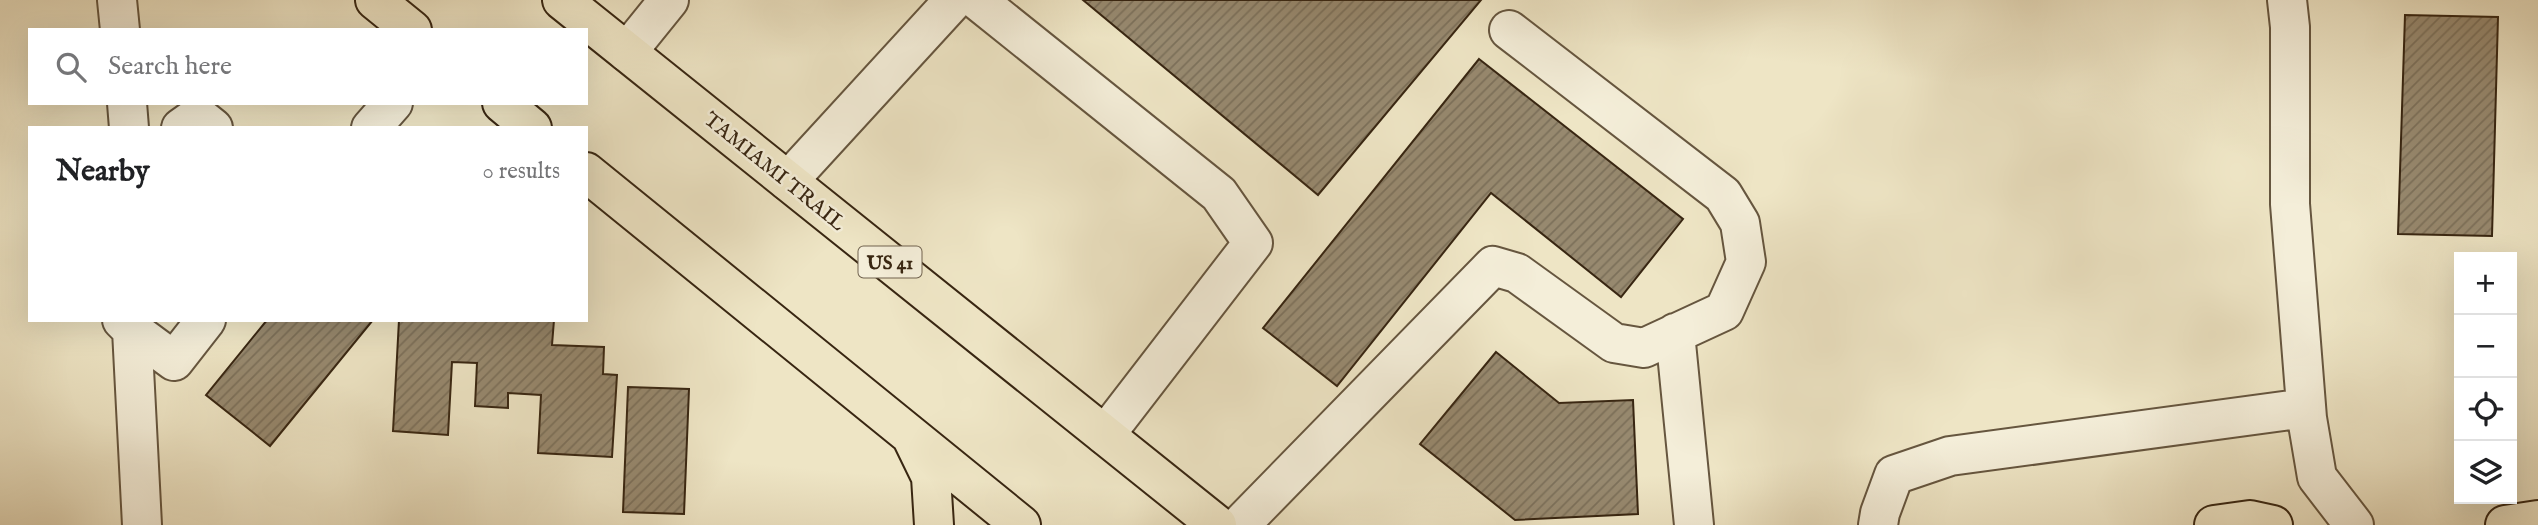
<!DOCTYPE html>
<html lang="en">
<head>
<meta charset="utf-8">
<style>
	body { margin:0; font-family:"IM FELL English",serif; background:#f6f6f6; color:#202124 }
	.controls { position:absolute; right:21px; bottom:21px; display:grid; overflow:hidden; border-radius:0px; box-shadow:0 7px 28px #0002 }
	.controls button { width:63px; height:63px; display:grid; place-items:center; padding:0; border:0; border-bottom:2px solid #e0e0e0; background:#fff; color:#202124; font:35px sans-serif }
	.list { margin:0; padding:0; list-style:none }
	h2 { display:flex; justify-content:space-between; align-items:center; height:91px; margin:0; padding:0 28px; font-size:30px }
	h2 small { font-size:23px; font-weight:400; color:#757577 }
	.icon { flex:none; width:38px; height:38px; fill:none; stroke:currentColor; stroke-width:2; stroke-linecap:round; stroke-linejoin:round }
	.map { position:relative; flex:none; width:2538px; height:525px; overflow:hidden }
	.search { position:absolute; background:#fff; box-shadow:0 7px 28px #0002; left:28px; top:28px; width:560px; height:77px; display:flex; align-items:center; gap:18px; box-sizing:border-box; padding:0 24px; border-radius:0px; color:#757577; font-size:26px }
	.panel { position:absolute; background:#fff; box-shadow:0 7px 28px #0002; left:28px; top:126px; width:560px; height:196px; border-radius:0px }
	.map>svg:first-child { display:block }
	.building { fill:url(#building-hatch); stroke:#382612; stroke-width:2 }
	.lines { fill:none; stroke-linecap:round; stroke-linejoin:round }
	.minor-casing { stroke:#66563f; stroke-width:42 }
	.major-casing { stroke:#382612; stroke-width:42 }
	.minor { stroke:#f4eed9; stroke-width:38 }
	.major { stroke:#eee5c5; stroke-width:38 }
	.labels { text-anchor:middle; stroke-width:5; stroke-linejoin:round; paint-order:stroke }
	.shield { fill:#f4eed9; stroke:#70624e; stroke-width:2 }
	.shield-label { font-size:19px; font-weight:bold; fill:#382612 }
	.street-label { font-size:21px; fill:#382612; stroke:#f4eed9 }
</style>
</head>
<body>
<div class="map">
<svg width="2538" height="525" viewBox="0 0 2538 525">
	<defs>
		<pattern id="building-hatch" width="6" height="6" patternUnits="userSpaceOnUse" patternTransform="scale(1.75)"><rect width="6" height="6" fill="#97896f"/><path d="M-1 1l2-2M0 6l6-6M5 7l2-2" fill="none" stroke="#7c705a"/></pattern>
	</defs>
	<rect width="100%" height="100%" fill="#eee5c5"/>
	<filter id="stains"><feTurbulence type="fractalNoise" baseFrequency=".00286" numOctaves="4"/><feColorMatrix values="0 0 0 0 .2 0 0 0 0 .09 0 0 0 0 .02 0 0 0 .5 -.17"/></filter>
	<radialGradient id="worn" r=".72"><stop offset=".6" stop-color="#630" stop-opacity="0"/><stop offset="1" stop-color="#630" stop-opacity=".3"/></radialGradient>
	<path class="building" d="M1083,0H1481L1318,195Z
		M2405,15L2498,17L2492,236L2398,234Z
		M1479,59L1683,219L1621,297L1491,193L1337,386L1263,328Z
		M267,320H373L270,446L206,395Z
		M399,320H554L552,345L604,347L603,374L617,375L612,457L538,453L541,395L508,393V408L475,406L477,363L452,362L448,435L393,431Z
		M1496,352L1559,403L1633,400L1638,514L1515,520L1420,444Z
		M628,387L689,389L684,514L623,512Z"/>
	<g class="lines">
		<g class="minor-casing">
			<path id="minor" d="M117,0L120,30
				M977,0L1219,194L1253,243L1105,435
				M2287,0L2290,27V204L2307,418L2317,477L2354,525
				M627,52L669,0
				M127,103L129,128
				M181,128L198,116L213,128
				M371,128L393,103
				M788,181L954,0
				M122,320L132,330L142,525
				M132,330L174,361L206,320
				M1675,333L1694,525
				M1240,525L1493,266L1517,273L1614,343L1644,348L1724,311L1746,262L1740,223L1723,195L1509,30
				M1878,525L1880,513L1894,475L1950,456L2306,408"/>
		</g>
		<g class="major-casing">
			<path id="major" d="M375,0L412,30
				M562,0L1217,525
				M502,103L532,128
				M586,172L1021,525
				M913,440L931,477L934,525
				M2214,525L2250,520L2273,525
				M2505,525L2538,520"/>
		</g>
		<use href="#minor" class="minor"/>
		<use href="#major" class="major"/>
	</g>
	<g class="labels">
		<rect class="shield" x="858.5" y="246.5" width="63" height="31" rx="5"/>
		<g class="shield-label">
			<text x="890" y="269">US 41</text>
		</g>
		<g class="street-label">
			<text transform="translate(775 171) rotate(39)" y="7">TAMIAMI TRAIL</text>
		</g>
	</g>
	<rect width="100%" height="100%" filter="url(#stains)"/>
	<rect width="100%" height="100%" fill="url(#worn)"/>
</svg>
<div class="controls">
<button>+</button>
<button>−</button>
<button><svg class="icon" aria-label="locate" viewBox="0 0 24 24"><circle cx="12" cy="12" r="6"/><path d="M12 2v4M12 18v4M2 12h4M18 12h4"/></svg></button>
<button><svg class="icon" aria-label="layers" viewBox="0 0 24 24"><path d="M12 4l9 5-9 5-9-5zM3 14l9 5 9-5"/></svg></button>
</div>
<div class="search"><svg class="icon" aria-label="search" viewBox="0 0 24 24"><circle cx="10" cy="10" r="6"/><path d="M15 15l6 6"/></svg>Search here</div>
<section class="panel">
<h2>Nearby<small>0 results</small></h2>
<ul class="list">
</ul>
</section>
</div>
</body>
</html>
